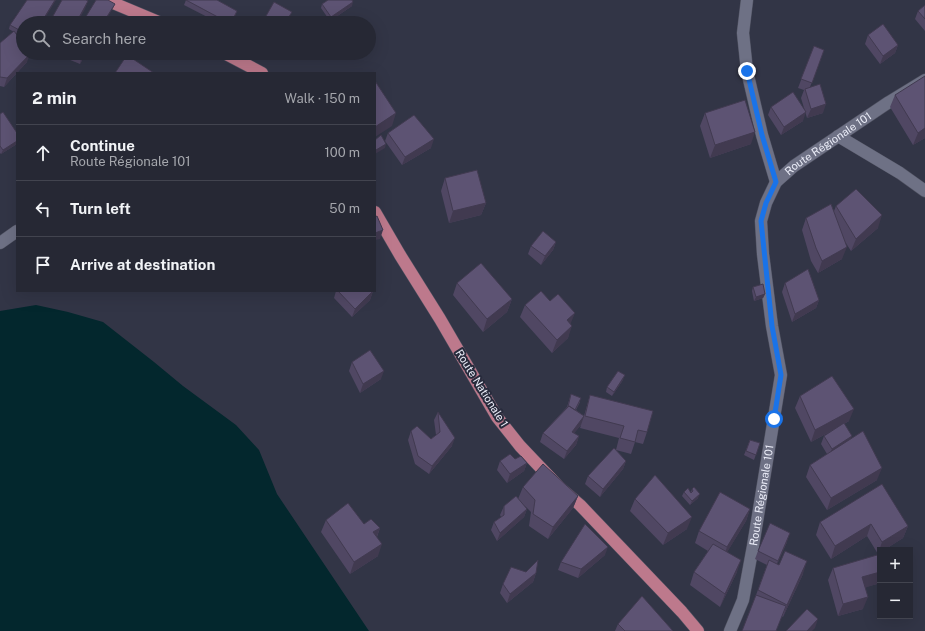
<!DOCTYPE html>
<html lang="en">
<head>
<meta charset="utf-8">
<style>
	body { margin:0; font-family:"Public Sans",sans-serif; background:#2e303c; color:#f1f3f6 }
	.controls { position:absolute; right:12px; bottom:12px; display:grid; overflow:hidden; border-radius:0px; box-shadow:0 4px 16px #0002 }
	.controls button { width:36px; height:36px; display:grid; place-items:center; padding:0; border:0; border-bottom:1px solid #42444f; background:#262834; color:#f1f3f6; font:20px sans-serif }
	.stop { position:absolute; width:12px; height:12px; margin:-9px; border:3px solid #1a73e8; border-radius:50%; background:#fff }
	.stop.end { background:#1a73e8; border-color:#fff; box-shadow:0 1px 4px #0008 }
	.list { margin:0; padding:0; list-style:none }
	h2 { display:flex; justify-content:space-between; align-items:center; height:52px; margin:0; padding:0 16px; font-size:17px }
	h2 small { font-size:13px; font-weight:400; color:#a4a6ac }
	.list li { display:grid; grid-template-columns:26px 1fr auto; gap:12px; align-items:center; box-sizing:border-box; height:56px; padding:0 16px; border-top:1px solid #42444f }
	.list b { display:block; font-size:15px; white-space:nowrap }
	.list p { margin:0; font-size:13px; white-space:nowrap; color:#a4a6ac }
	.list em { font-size:13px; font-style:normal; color:#a4a6ac }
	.icon { flex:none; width:22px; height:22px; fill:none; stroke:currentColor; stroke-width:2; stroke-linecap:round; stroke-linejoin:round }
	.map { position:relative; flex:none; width:925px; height:631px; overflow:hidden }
	.search { position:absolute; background:#262834; box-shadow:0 4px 16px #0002; left:16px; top:16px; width:360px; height:44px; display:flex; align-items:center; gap:10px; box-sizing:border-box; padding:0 14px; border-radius:22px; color:#a4a6ac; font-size:15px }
	.panel { position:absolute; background:#262834; box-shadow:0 4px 16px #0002; left:16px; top:72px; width:360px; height:220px; border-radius:0px }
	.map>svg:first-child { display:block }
	.water { fill:#03272d }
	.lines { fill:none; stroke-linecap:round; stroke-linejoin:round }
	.minor-casing { stroke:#505261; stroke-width:13 }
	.major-casing { stroke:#505261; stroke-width:13 }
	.minor { stroke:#6e7185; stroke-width:12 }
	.major { stroke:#bd798c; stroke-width:12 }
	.wall { fill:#504763 }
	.shaded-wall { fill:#413a50 }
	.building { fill:#5d5373; stroke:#413a50 }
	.route { stroke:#1a73e8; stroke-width:5 }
	.labels { text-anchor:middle; stroke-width:4; stroke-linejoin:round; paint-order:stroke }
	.street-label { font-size:11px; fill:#ebedf8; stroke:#282b3c }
</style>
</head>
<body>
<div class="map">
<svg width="925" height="631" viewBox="0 0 925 631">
	<rect width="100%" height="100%" fill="#323546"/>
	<path class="water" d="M36,305L68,312L103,322L154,362L183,386L236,425L259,450L277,494L369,631H0V311Z"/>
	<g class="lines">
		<g class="minor-casing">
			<g id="minor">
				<path d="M747,0L743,33L747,71L762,135L776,182"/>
				<path d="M838,136L900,173L925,191"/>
				<path d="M0,243L17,231"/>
				<path id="s1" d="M730,631L743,600L753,546L781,375L772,326L763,254L761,221L766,203L776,182L794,166L889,102L925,80"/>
			</g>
		</g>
		<g class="major-casing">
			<path id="major" d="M106,0L161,23
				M224,53L262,73
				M375,212L400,255L440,319L497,417L520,446L559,487L580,505L682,612L698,631"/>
		</g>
		<use href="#minor" class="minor"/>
		<use href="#major" class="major"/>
	</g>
	<path class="wall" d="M186,0L237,11L232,23H219L184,5Z
		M322,4L352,6L330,21L321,8Z
		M925,5V31L915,19L918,11Z
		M23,23V37L15,33L27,62L4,87L0,86V43L14,32L9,29L10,25Z
		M868,35L898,45L895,53L880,64L865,44Z
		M814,46L824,50L810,87L823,113L807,118L801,98L804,90L798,88Z
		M55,53H62L60,56Z
		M65,53H86L80,64L63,57Z
		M895,95L925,138L913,145L890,107Z
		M771,107L803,121L781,135L768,115Z
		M705,113L751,144L710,158L700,126Z
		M0,114L17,133V144L1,154L0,153Z
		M388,133L431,148L402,165L385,141Z
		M445,178L486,203L481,215L449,223L441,191Z
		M836,206L878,228L851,251L844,240L842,259L818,273L811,261L802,230L806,218L834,211Z
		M556,242L553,250L541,265L528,254L531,246Z
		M457,283L512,299L507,312L483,332L453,295Z
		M785,283L819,300L816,308L792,322L782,292Z
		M753,287L765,294L763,298L754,301L752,291Z
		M336,291H373L370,300L352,317L334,298Z
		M525,305L571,324L568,338L552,353L520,317Z
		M352,362L381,379L360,393L349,371Z
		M623,380L612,396L606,392L607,387Z
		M571,394L580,402L576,410L584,416L590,395L647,432L643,444L635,442L631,454L616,450L626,461L623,469L600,497L585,484L588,476L616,450L619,438L580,428L581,425L574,433L579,436L576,445L564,459L540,442L543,433L567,407Z
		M800,396L849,421L844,424L851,439L877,480L827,510L806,477L810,465L827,454L821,444L824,436L835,429L811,442L795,408Z
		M438,412L452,446L429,474L415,464L408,440L411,431L431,439L436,435L434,420Z
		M750,440L760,443L754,460L744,455Z
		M515,459L527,463L524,471L507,483L497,470L500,461Z
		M523,487L578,496L573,508L548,539L529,526L531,512L524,505L527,509L524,517L497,541L491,530L494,522L501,517L500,515L504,506L518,499Z
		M692,489L698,498L690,505L682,496L684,492H691Z
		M635,499L687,529L663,545L630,511Z
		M750,509L746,521L727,552L737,572L720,607L690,585L694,572L708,551L695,543L699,531Z
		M326,520L364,524L380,528L377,537L378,556L350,574L321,532Z
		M820,522L908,526L903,538L884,550H880V552L878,554L867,536L831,559L816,535Z
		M787,542L777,564L803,574L783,617L756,595L767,565L755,559L758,551Z
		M605,555L578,578L558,570L561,562Z
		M880,564V577L877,584L865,587L863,609L838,616L828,580L833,568Z
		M526,572L536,573L533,582L507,603L500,593L503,584Z
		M618,624L673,631H615Z"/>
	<path class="shaded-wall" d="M55,0H56L42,23H41Z
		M88,1L85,9L77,23H76Z
		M353,2L352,6L330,21L331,17Z
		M115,4L113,8L104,23H103Z
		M898,45L895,53L880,64L883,56Z
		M85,53H86L80,64L81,60Z
		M30,54L27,62L4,87L7,78Z
		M826,104L823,113L807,118L811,109Z
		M806,112L803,121L781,135L784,127Z
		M396,113L392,126L375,137V127Z
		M925,128V138L913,145L918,133Z
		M755,132L751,144L710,158L715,145Z
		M434,139L431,148L402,165L405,157Z
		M17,141V144L1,154L3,150Z
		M386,144L385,148L375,154L376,150Z
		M486,203L481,215L449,223L453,211Z
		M882,215L878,228L851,251L856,239Z
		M383,230L380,239L375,240V233Z
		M556,242L553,250L541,265L545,256Z
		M847,247L842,259L818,273L822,261Z
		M373,291L370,300L352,317L355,309Z
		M765,294L763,298L754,301L756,297Z
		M512,299L507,312L483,332L487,319Z
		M819,300L816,308L792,322L795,314Z
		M575,313L570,325L567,320Z
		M572,326L568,338L552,353L557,340Z
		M384,371L381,379L360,393L363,384Z
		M625,375L623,380L612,396L614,392Z
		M854,409L849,421L811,442L815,430Z
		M584,416L581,425L568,440L572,432Z
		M579,436L576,445L564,459L567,451Z
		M852,436L849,445L828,457L832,449Z
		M455,438L452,446L429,474L432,466Z
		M626,461L623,469L600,497L603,489Z
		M527,463L524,471L507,483L510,474Z
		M882,468L877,480L827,510L831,498Z
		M700,494L698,498L690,505L692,501Z
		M578,496L573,508L548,539L553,527Z
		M527,509L524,517L497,541L500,533Z
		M750,509L746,521L723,559L727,547Z
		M692,517L687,529L663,545L668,533Z
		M871,524L867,536L831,559L835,546Z
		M908,526L903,538L884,550H880V552L878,554L882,542Z
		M380,528L375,541L373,532Z
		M790,533L787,542L775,570L778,561Z
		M382,544L378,556L350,574L354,562Z
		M608,547L605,555L578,578L581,569Z
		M741,560L737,572L720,607L725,594Z
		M807,561L803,574L783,617L787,605Z
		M880,572V577L877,584L858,590L862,577Z
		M536,573L533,582L507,603L510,594Z
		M868,597L863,609L838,616L843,604Z
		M818,619L815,628L812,631H807Z"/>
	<path class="building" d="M27,0H55L41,23H23V32L10,25Z
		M62,0H86L88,1L76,23H49Z
		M96,0H108L115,4L103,23H82Z
		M186,0H217L237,11L231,23H229Z
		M328,0H352L353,2L331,17L322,4Z
		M274,2L292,12L285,23H262Z
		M925,5V19L918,11Z
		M883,24L898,45L883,56L868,35Z
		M14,31L23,43V53H30V54L7,78L0,77V43Z
		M814,46L824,50L812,83L801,79Z
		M66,53H85L81,60Z
		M127,55L154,73H115Z
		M925,76V128L918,133L895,95Z
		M375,81L396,113L375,127Z
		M820,84L826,104L811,109L805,89Z
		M793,92L806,112L784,127L771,107Z
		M745,100L755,132L715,145L705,113Z
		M3,112L17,133V141L3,150L0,146V114Z
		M414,115L434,139L405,157L388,133Z
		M381,135L386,144L376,150L375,148V140Z
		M477,170L486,203L453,211L445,178Z
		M856,189L882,215L856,239L836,206Z
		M831,204L847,247L822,261L816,248L806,218Z
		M377,216L383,230L375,233V217Z
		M543,231L556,242L545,256L531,246Z
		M481,263L512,299L487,319L457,283Z
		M808,269L819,300L795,314L785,283Z
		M763,284L765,294L756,297L753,287Z
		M338,291H373L355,309Z
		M541,291L550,301L558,294L575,313L567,320L572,326L557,340L525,305Z
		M370,350L384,371L363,384L352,362Z
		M618,371L625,375L614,392L607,387Z
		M832,376L854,409L815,430L800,396Z
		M571,394L581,398L575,410L569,406L568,407Z
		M590,395L653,411L647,432L638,430L635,442L620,438L624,426L585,416Z
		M569,406L584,416L572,432L579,436L567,451L543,433Z
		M438,412L455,438L432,466L418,456L411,431L417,426L431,439L440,432Z
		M844,423L852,436L832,449L824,436Z
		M863,431L882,468L831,498L810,465Z
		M750,440L760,443L756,455L746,451Z
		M614,448L626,461L603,489L588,476Z
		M510,454L515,459L521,456L527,463L510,474L500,461Z
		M543,464L578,496L553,527L533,514L535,500L523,487Z
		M655,475L692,517L668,533L635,499Z
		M882,484L908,526L882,542L871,524L835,546L820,522Z
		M694,487L700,494L692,501L684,492L688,488L691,493L693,491L692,489Z
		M720,492L750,509L727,547L699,531Z
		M516,496L527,509L500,533L494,522L504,515V506Z
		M348,503L364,524L371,519L380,528L373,532L382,544L354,562L326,520Z
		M770,523L790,533L778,561L758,551Z
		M585,524L608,547L581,569L561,562Z
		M713,544L741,560L725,594L694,572Z
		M785,551L807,561L787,605L758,590L769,560L779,565Z
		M877,555L880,564V572L862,577L868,597L843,604L833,568Z
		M538,560L536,573L510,594L503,584L511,567L526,572Z
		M756,595L786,606L776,631H742Z
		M642,596L673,631H625L618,624Z
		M807,609L818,619L807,631H786Z"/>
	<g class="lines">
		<path class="route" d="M747,71L762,135L776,182L766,203L761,221L772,326L781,375L774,419"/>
	</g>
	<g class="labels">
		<g class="street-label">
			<text dy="4" stroke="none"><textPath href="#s1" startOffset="524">Route Régionale 101</textPath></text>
			<text transform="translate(482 388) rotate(58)" y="4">Route Nationale 1</text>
			<text dy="4" stroke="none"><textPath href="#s1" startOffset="140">Route Régionale 101</textPath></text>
		</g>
	</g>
</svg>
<div class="controls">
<button>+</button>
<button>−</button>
</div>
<div class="stop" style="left:774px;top:419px"></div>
<div class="stop end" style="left:747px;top:71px"></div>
<div class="search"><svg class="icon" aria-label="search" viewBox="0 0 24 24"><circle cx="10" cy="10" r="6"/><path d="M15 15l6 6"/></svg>Search here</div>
<section class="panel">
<h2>2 min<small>Walk · 150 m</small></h2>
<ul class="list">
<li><svg class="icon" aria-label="ahead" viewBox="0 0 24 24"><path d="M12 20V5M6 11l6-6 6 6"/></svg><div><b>Continue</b><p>Route Régionale 101</p></div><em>100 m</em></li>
<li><svg class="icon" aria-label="left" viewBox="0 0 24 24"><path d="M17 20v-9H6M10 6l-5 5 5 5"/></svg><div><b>Turn left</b></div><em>50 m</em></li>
<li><svg class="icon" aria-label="arrive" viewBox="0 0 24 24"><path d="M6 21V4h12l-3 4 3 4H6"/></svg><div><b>Arrive at destination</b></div></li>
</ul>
</section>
</div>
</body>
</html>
